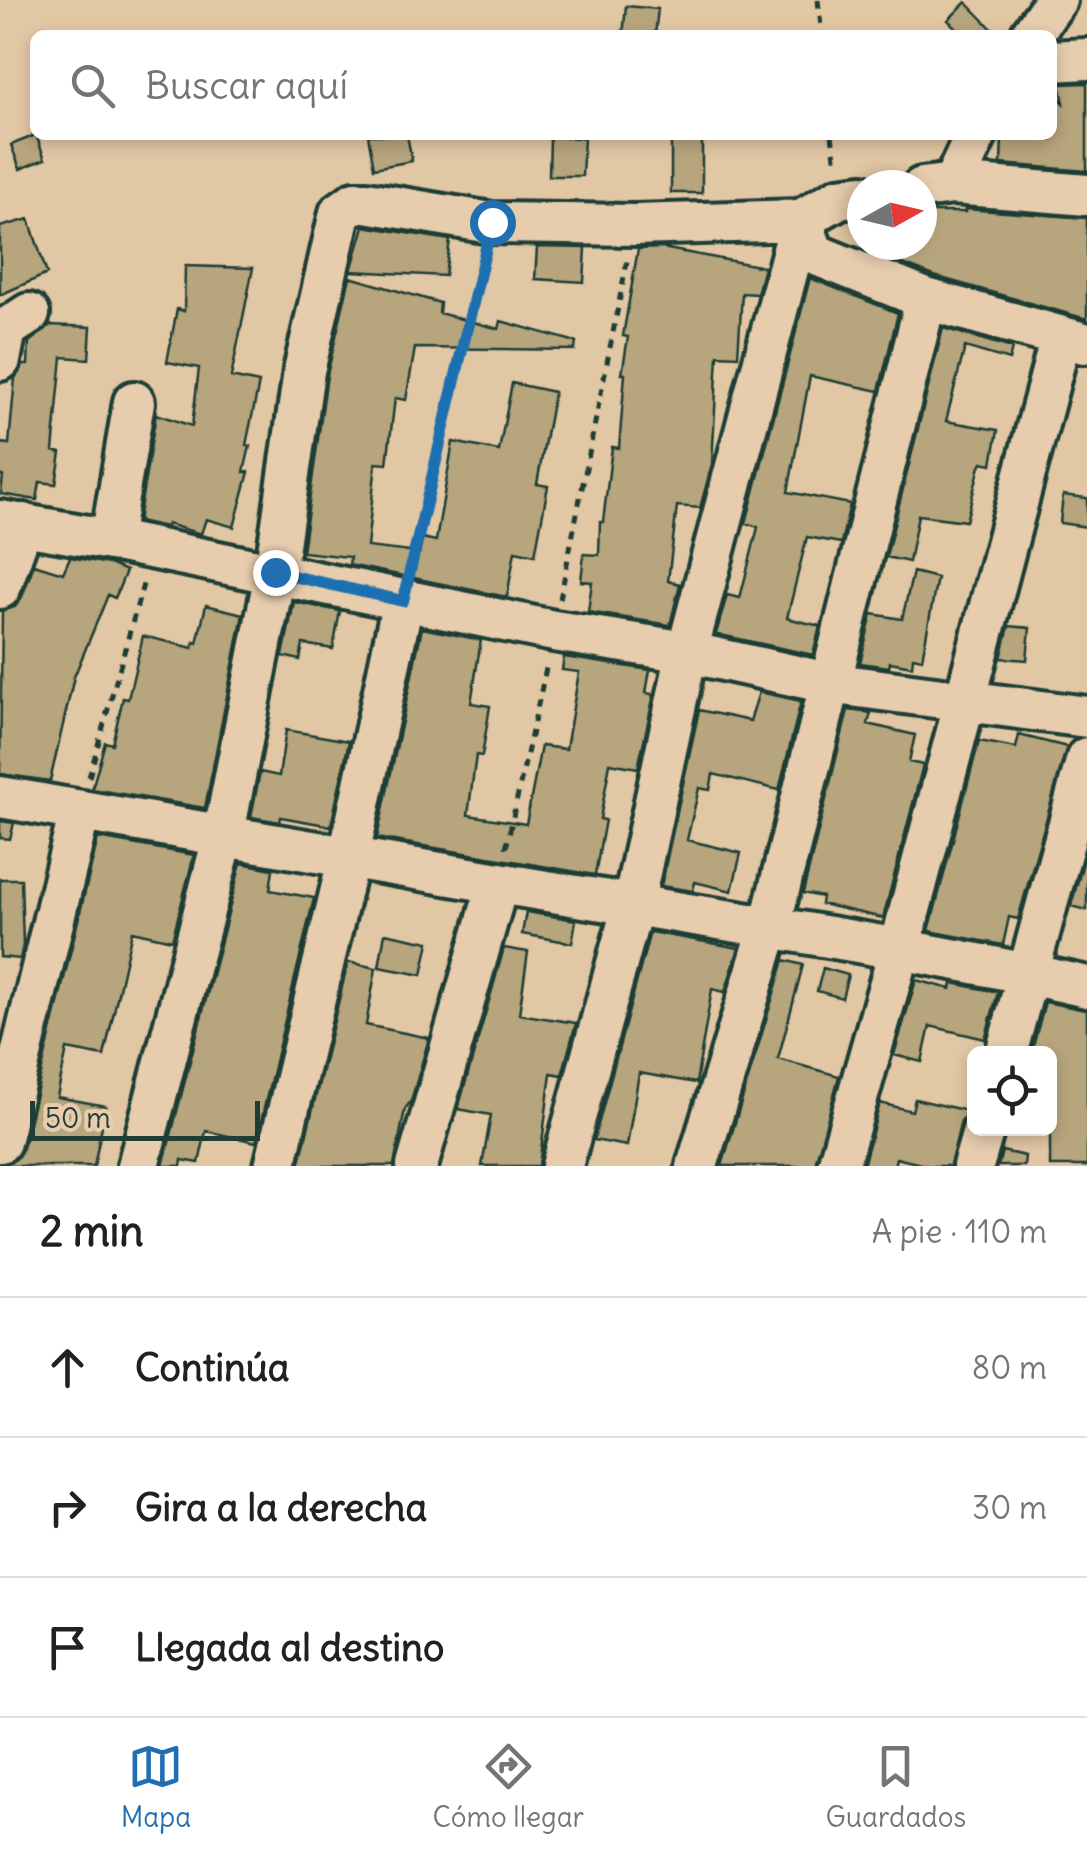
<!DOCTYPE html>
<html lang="es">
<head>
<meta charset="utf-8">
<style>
	body { margin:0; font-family:Delius,sans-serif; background:#f6f6f6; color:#202124 }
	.controls { position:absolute; right:30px; bottom:30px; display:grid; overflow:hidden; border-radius:15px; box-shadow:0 5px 15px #0003 }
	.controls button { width:90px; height:90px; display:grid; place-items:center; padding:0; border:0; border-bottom:2px solid #e0e0e0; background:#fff; color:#202124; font:50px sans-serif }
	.compass { position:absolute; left:847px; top:170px; width:90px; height:90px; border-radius:50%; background:#fff; box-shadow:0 5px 15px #0003; rotate:82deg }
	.scale { position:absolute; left:30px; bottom:25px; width:230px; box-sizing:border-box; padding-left:10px; border:5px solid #1f3d34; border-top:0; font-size:28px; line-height:35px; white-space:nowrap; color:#1f3d34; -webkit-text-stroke:8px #e7ccae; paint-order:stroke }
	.stop { position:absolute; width:30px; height:30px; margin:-22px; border:8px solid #1f6fb2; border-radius:50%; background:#fff }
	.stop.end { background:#1f6fb2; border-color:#fff; box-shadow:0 2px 10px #0008 }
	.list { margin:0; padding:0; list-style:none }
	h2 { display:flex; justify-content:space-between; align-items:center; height:130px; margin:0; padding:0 40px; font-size:42px }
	h2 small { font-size:32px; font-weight:400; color:#757577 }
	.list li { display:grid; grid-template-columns:65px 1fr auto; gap:30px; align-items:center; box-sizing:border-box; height:140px; padding:0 40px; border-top:2px solid #e0e0e0 }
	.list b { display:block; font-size:38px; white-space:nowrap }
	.list em { font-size:32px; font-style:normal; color:#757577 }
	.icon { flex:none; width:55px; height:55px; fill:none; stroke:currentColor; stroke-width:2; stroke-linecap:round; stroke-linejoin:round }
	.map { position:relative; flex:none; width:1087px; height:1166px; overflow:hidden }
	.search { position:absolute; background:#fff; box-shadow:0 5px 15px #0003; left:30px; right:30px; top:30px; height:110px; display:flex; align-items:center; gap:25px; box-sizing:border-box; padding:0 35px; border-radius:15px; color:#757577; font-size:38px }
	.sheet { height:550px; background:#fff }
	nav { display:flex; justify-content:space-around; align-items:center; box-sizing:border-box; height:140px; border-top:2px solid #e0e0e0; background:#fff; font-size:28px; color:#757577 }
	nav a { display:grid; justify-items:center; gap:5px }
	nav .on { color:#1f6fb2 }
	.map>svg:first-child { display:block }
	.building { fill:#b7a57d; stroke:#1f3d34; stroke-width:2.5 }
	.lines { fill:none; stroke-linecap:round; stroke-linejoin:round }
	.minor-casing { stroke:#1f3d34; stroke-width:48 }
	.path { stroke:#1f3d34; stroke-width:5; stroke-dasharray:8 8; stroke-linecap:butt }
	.minor { stroke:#e7ccae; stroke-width:40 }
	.route { stroke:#1f6fb2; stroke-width:12 }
</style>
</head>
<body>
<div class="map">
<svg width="1087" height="1166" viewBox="0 0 1087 1166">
	<rect width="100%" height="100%" fill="#e2c7a4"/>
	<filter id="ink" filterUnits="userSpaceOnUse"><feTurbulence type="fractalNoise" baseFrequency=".01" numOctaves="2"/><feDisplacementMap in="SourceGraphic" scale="20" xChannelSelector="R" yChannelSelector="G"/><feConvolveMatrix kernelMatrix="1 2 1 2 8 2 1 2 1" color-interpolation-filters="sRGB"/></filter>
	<g filter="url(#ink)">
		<path class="building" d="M966,2L998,35H963L948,20Z
			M626,6L658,9L655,35H623Z
			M1087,83V171L1001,164L1002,137L1052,140V91L1064,103L1060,84Z
			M36,135L45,159L20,169L11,145Z
			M368,135H407L412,161L374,168Z
			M671,135H702V193H671Z
			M550,137L584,138L582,176H549Z
			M965,209L1087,218V319L934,276L872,252L875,245H924L925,212H965Z
			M29,219L47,274L0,295V227Z
			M364,226L450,240L445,276L351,271Z
			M537,247L586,248L584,282L535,279Z
			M662,248L764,267L757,294L742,293L738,356L718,355L712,464L700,508L677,506L668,581L680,584L670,625L588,612L592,582L581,581L584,554L599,555L600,522H603L612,447L619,448L625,374H622L628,337L623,336L638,249Z
			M185,266L253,268L231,377L259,383L246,445L250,446L244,472H249L234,527L206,519L201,534L167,524L166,527L138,521L156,414L192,426L199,368L167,362L177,309L184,311Z
			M350,277L440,303L439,313L499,329L501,321L576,342L575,350L415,348L406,400L395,398L387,464L376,463L367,547L419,553L422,538L436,541L453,442L499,451L512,383L554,392L537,484L548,486L535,555L515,551L507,597L349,565L350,557L302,552L327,375Z
			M810,278L898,313L879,391L810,376L788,492L850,504L841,543L807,537L787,618L820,626L813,655L716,634L727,595L740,598L758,527L746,523Z
			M50,325L91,327L89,359L62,357L53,451L61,453L56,484L40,482L37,500L1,494L3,476L0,475V443L9,444L15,378L23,365H28L29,342Z
			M943,328L1012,348L1009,360L965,347L946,421L998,430L992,464L982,462L980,466L966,521L918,515L909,562L886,557Z
			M1063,495L1087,498V527L1060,523Z
			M70,557L109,564L126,571L115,598L108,595L74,677L50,781L0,774L2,611L15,607L22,597L34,564L63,573Z
			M913,572L937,578L922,659L913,657L912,666L890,662L889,667L860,663L872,614L902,619Z
			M294,602L340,611L333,649L303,644L300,660L283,656Z
			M206,605L243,614L205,808L92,789L105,742L112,744L123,698L128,699L143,636L193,648L194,642L197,643Z
			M1009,626L1030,628L1027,660L1001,658Z
			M422,628L481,640L471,703L490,706L482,756L476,755L468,815L526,824L541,746L566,749L579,672L562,670L564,657L650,670L646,693L652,694L653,699L638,768L610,763L600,819L605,820L595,875L377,838Z
			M759,692L801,701L779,790L713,774L710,790L699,788L687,840L741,853L732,891L695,882L693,891L661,886L699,710L750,721Z
			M848,710L871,713L868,724L915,735L909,762L923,765L883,918L821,904L822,897L803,893Z
			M286,730L349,741L331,826L281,817L280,822L251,817L260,772L279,776Z
			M1019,735L1067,747L1018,919L1009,917L1003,945L929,931L979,741L1016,748Z
			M0,821L14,823L10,839L0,838Z
			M98,838L194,855L172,940L132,931L104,1056L67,1049L57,1097L106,1106L94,1166H0L16,1159L23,1148Z
			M1087,848V910L1071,906Z
			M241,863L273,869L270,890L314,898L256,1142L206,1131L199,1163L182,1160L181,1166H163Z
			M0,879H21L23,945L20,959L0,957Z
			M526,912L576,920L572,943L522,934Z
			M650,932L739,948L725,992L712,989L696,1083L639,1073L627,1146L594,1140Z
			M385,933L429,942L422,975L379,967Z
			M504,948L528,952L519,1014L576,1023L562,1075L551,1073L539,1166H482L491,1115L458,1109Z
			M784,960L803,965L778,1059L839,1076L815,1166H722Z
			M348,962L376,968L366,1025L429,1038L411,1101L405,1109L394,1166H299Z
			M823,968L848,975L842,998L817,991Z
			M916,980L951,989L952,983L998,992L985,1039L930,1026L922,1062L894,1055Z
			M1045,1002L1087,1010V1166H1050V1054H1031Z
			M915,1099L968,1111L961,1121L950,1166H929L896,1158L894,1166H863L880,1103L912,1111Z
			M1002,1151L1025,1156L1024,1166H998Z"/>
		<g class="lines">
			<g class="minor-casing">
				<path id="minor" d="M1031,35L1056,0
					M1052,61L1087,59
					M953,184L1087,195
					M922,188L953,184L976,135
					M801,220L814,254L926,299L1084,343
					M0,360L6,329L29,314
					M0,521L111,540L554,631L687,652L828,683L1087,717
					M111,540L134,402
					M0,588L23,524
					M0,797C199,831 397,867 596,899C760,926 925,950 1087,987
					M1006,1054L1087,758
					M0,1142L80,811
					M138,1166L223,838L275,573L304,371L340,213L355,202H366L491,223L634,225L801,220L839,198L862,195
					M275,1166L349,856L403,601
					M417,1166L498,883
					M562,1166L633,905L687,652L801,220
					M697,1166L770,926L926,299
					M838,1166L899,951L1061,337
					M973,1166L984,1128"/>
			</g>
			<path class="path" d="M818,0L822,35
				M832,135L836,165
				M412,565L484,255
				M560,599L628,257
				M89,777L144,581
				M506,848L547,664"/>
			<use href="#minor" class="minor"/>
		</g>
	</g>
	<g class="lines" filter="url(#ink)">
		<path class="route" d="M275,572L403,601L492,222"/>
	</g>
</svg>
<div class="controls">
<button><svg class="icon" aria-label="locate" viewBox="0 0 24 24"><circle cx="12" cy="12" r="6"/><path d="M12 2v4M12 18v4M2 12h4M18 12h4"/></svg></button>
</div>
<svg class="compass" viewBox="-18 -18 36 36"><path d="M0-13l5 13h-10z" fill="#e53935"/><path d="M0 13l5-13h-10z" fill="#757577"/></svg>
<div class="scale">50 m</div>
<div class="stop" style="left:492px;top:222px"></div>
<div class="stop end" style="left:275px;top:572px"></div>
<div class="search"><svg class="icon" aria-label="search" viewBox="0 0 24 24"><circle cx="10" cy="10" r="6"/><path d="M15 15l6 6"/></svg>Buscar aquí</div>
</div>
<section class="sheet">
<h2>2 min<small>A pie · 110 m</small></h2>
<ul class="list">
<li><svg class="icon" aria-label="ahead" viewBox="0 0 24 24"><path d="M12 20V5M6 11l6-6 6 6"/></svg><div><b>Continúa</b></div><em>80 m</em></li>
<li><svg class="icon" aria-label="right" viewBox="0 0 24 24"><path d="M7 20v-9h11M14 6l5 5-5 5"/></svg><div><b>Gira a la derecha</b></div><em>30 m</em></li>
<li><svg class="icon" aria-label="arrive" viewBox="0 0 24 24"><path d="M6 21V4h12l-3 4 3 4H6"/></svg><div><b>Llegada al destino</b></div></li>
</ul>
</section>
<nav>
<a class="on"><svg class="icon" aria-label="map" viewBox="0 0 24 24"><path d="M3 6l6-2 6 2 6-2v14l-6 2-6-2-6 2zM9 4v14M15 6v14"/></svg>Mapa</a>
<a><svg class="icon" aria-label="directions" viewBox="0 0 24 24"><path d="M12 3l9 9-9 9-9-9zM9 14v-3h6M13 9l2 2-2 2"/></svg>Cómo llegar</a>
<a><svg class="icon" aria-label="saved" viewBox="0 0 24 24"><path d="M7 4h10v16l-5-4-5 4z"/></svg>Guardados</a>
</nav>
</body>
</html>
